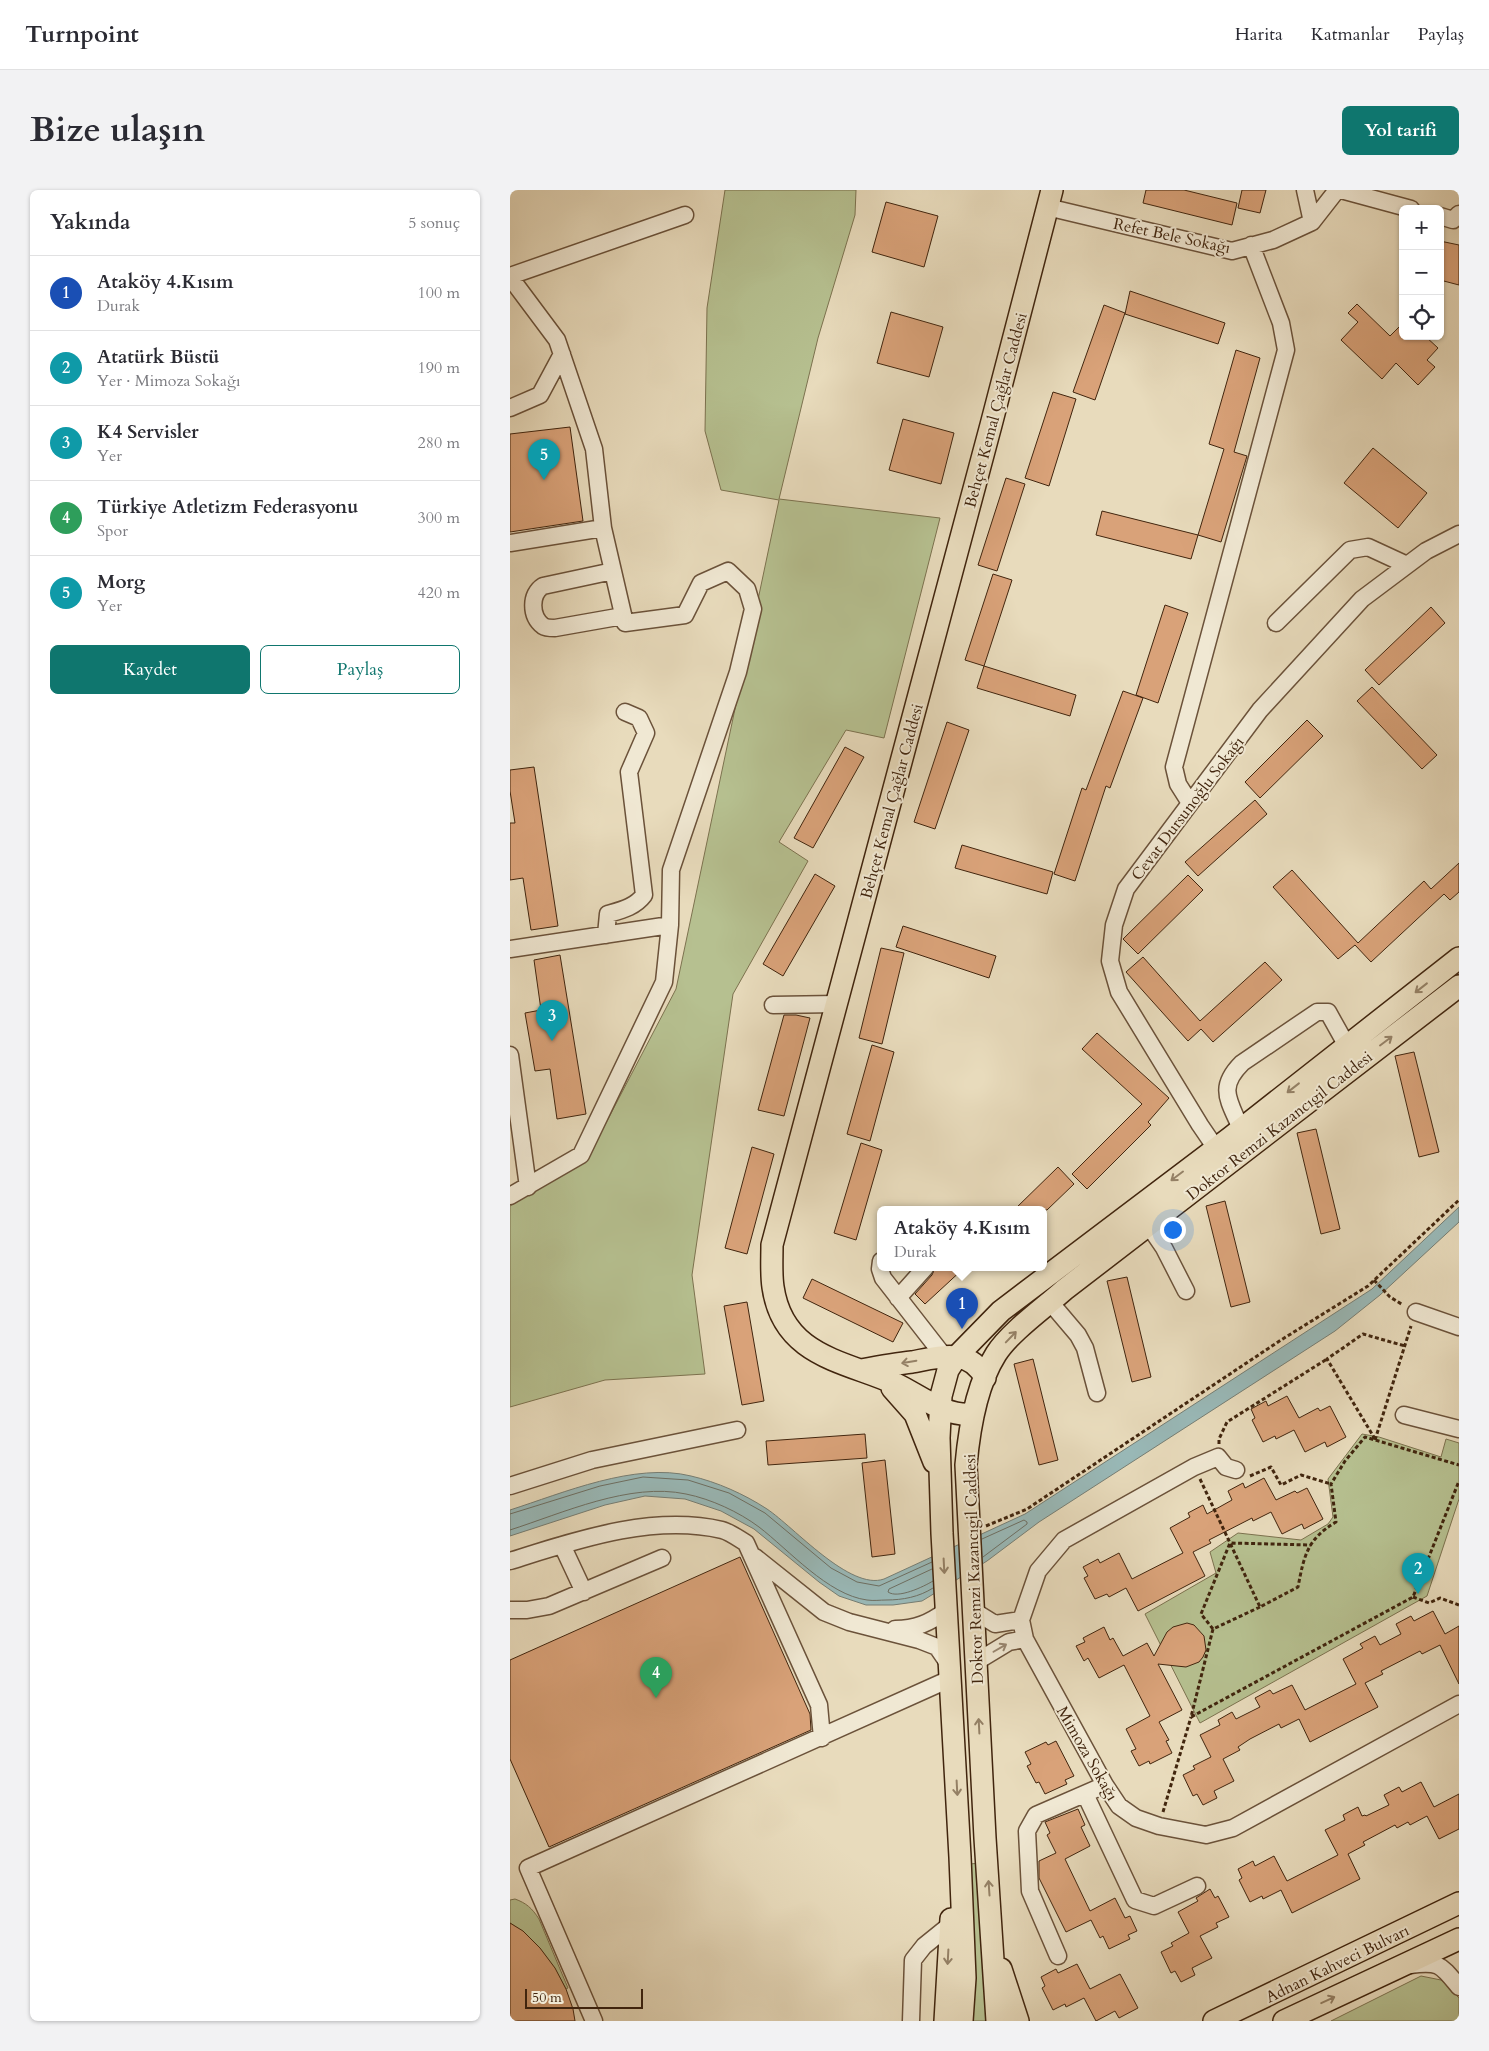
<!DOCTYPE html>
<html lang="tr">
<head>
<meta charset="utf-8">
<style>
	body { margin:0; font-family:Cardo,serif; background:#f2f2f3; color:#2b2b33 }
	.controls { position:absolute; right:15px; top:15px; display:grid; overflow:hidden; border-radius:8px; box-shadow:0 1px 4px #0004 }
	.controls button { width:45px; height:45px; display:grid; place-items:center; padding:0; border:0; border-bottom:1px solid #e1e1e2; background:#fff; color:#2b2b33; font:25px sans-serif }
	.scale { position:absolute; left:15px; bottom:12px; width:118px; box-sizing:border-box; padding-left:5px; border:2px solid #41250e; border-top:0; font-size:14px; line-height:18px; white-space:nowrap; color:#41250e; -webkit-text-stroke:4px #f0e8d3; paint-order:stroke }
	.you { position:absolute; left:662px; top:1039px; width:18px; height:18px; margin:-12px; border:4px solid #fff; border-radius:50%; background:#1a73e8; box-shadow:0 0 0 8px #1a73e833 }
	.badge { display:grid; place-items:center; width:32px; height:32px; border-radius:50%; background:#0f766e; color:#fff; font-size:16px; font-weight:700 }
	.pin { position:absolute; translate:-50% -41px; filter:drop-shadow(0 1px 2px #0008) }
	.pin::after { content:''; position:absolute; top:26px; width:18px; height:15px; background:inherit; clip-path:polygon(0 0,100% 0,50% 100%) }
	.popup { position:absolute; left:367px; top:1016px; width:170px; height:65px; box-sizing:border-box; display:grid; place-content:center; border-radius:8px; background:#fff; filter:drop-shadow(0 1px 4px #0005); font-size:16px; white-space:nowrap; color:#7c7c81 }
	.popup b { font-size:19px; color:#2b2b33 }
	.popup::after { content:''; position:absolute; left:50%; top:100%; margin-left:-10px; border:10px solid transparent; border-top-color:#fff }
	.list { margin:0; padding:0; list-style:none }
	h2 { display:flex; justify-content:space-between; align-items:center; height:65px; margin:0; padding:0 20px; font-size:21px }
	h2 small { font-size:16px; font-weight:400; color:#7c7c81 }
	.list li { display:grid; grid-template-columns:32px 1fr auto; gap:15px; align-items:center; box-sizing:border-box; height:75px; padding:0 20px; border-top:1px solid #e1e1e2 }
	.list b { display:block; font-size:19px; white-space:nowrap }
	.list p { margin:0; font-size:16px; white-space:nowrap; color:#7c7c81 }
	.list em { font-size:16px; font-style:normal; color:#7c7c81 }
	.actions { display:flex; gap:10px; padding:15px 20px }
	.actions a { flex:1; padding:11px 0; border:1px solid #0f766e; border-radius:8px; text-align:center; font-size:18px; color:#0f766e }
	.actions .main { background:#0f766e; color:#fff }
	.icon { flex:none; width:28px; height:28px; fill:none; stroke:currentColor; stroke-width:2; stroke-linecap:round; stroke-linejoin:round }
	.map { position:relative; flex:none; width:949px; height:1831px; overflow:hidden; border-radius:8px }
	header { display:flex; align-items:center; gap:30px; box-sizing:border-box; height:70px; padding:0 25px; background:#fff; border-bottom:1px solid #e1e1e2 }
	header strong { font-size:24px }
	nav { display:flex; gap:28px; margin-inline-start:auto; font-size:18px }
	.intro { display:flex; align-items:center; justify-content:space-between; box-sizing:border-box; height:120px; padding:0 30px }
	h1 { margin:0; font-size:35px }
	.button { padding:12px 22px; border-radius:8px; background:#0f766e; color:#fff; font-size:18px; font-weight:700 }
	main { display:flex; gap:30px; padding:0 30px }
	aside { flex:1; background:#fff; border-radius:8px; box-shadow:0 1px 4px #0004 }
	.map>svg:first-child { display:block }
	.green { fill:#b6c090; stroke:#7c724f }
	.water { fill:#99b9b8; stroke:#767e74 }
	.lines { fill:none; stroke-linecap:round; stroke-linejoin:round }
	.shore { stroke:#6d6f63; stroke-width:1 }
	.building { fill:#d9a279; stroke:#41250e }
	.minor-casing { stroke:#6b523a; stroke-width:19 }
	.major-casing { stroke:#41250e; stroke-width:24 }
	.path { stroke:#41250e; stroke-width:3; stroke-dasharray:4 2.5; stroke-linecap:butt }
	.minor { stroke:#f0e8d3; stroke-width:16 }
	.major { stroke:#e8dbbc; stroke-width:21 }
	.oneway { stroke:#948065 }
	.oneway2 { stroke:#988670 }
	.labels { text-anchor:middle; stroke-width:4; stroke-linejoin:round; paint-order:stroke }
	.street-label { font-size:16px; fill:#41250e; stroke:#f0e8d3 }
</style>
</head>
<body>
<header>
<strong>Turnpoint</strong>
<nav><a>Harita</a><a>Katmanlar</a><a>Paylaş</a></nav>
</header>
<div class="intro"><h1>Bize ulaşın</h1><a class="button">Yol tarifi</a></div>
<main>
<aside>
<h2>Yakında<small>5 sonuç</small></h2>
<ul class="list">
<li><span class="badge" style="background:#1a4fb4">1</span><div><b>Ataköy 4.Kısım</b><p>Durak</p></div><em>100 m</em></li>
<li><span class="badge" style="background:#0f9aa8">2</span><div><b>Atatürk Büstü</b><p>Yer · Mimoza Sokağı</p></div><em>190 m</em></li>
<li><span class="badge" style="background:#0f9aa8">3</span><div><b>K4 Servisler</b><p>Yer</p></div><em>280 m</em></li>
<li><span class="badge" style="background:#2e9e5b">4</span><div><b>Türkiye Atletizm Federasyonu</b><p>Spor</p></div><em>300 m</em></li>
<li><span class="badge" style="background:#0f9aa8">5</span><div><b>Morg</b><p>Yer</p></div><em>420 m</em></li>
</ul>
<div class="actions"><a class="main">Kaydet</a><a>Paylaş</a></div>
</aside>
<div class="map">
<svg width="949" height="1831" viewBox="0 0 949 1831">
	<rect width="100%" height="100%" fill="#e8dbbc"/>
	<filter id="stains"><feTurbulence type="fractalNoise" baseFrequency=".004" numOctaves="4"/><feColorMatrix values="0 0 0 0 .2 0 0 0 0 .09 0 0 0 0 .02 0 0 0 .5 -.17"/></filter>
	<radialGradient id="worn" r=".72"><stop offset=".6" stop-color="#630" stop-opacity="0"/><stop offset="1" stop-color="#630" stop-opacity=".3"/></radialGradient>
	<path class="green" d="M215,0H346L345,25L308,148L269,309L430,328L374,548L336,540L269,652L298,671L223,804L182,1085L195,1184L95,1190L0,1217V1016L76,971L166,799L269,310L211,300L195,241L197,118Z
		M852,1244L869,1247L931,1267L936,1249L949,1253V1309L917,1406L690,1533L635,1424L706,1383L700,1362L728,1343L791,1350L818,1334L823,1327L818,1289Z
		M470,1673L479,1831H458L460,1674Z
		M5,1709C16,1713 22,1718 29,1729L58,1798L56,1799C42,1772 26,1749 0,1733V1710Z
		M911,1786L931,1790L949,1808V1831H821Z"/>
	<path class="water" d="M949,1017V1032L870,1105L825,1141L529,1332L477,1371L412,1411L383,1415H356L329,1406L309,1392L244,1339L211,1321L175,1309L135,1306L95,1315L0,1346V1320C53,1303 125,1272 181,1286C207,1292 234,1304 257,1319C284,1337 340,1401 374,1389L515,1324L862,1099Z"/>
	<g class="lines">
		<path class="shore" d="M0,1324L90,1296L133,1287L178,1290L219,1303L255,1323L321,1378L347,1392L369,1396L422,1372
			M0,1340C53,1323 120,1292 176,1304C201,1309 229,1322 249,1337C279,1360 318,1405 357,1410C364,1411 370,1410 376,1410C393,1410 409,1407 423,1398
			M472,1349L514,1330L517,1332V1334L473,1367
			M422,1379L379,1399L378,1402C388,1409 413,1397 423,1391"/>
	</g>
	<path class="building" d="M636,0H674L727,13L722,35L633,13Z
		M732,0H756L750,23L728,18Z
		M376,12L428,26L414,77L362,62Z
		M930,51L949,55V95L930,90Z
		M620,101L715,133L708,154L615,124Z
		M847,114L880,146L893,133V146H915L928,158L917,170L925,177L908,195L886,173L872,189L831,150L848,132L838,123Z
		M594,115L615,123L585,210L563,202Z
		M381,122L433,137L419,187L367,173Z
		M726,160L750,168L724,262L737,266L711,352L688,345L714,259L699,254Z
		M543,202L566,209L539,296L515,288Z
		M393,229L444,243L431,294L379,280Z
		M60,237L73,331L0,342V244Z
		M863,258L917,303L888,338L834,293Z
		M496,288L515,294L487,381L468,375Z
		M592,321L688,345L681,369L586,345Z
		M483,384L502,390L474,476L455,470Z
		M655,415L678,423L648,513L626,505Z
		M921,417L935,433L869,495L855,480Z
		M474,476L566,505L560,526L467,498Z
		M862,497L927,565L912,579L847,511Z
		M613,501L633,508L600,598L596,596L565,691L544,684L572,598L576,600Z
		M797,530L813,546L750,608L735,592Z
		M437,532L459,540L425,639L404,632Z
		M335,557L354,567L303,658L284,648Z
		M24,577L48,736L21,740L13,688L0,690V633H5L0,601V580Z
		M745,610L757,624L688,686L675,672Z
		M452,655L543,682L537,704L445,678Z
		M949,673V702L940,710L934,704L861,772L845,755L828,769L763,697L782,680L848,753L914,691L921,699Z
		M305,684L325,696L273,786L253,774Z
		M678,685L693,700L628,764L613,749Z
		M393,736L486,766L479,788L386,757Z
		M371,758L394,763L372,854L349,848Z
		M50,765L76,924L47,929L40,879L25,881L15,823L31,820L24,770Z
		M633,767L690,831L755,772L772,790L703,852L691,839L678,851L616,782Z
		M274,825H286L300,828L274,926L248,920Z
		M587,843L659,908L638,932L641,935L577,999L562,984L632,914L572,859Z
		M362,855L384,862L360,951L337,944Z
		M904,862L929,962L909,967L885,866Z
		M806,939L830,1039L811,1044L787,943Z
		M351,953L372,960L346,1050L324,1043Z
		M242,957L264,964L237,1064L215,1058Z
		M548,977L564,994L537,1020H504Z
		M715,1011L740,1112L721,1117L696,1016Z
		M425,1078H454L415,1114L405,1104L422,1085Z
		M617,1087L641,1187L622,1192L597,1091Z
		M302,1089L393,1133L383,1152L293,1108Z
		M237,1112L254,1211L232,1215L214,1116Z
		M523,1169L548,1270L529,1275L504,1174Z
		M777,1206L789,1228L808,1218L810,1221L820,1216L836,1247L817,1257L815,1252L795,1262L784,1240L766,1249L765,1246L753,1252L742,1230L745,1228L741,1219L756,1211L758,1216Z
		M355,1244L357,1268L258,1275L256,1251Z
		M375,1270L385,1364L362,1367L352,1273Z
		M754,1288L766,1310L785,1301L787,1303L797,1298L813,1329L794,1339L792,1334L772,1344L761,1322L743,1331L742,1328L699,1350L701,1353L683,1362L695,1386L628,1421L616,1398L599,1407L597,1404L585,1409L574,1388L578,1386L573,1377L588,1369L590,1373L609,1363L622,1389L673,1363L660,1338L680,1327L678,1323L693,1315L697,1324L722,1310L718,1301L733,1293L735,1298Z
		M230,1367L300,1524L301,1540L39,1657L0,1569V1470Z
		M923,1421L935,1444L949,1436V1494L930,1455L912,1464L910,1461L871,1481L873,1484L855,1493L868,1517L800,1552L789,1529L771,1538L769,1534L740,1549L728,1557L730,1560L713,1569L724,1591L704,1601L707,1608L693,1615L687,1604L683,1606L673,1585L685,1579L683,1576L701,1567L690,1545L710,1535L708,1530L722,1522L726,1529L750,1517L745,1508L760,1500L763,1504L782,1495L795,1520L846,1494L833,1469L853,1458L850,1454L865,1446L870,1455L891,1444L886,1434L901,1426L904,1431Z
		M677,1433L684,1435L694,1446L696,1460L693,1467L689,1472L676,1477L648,1474L672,1520L649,1532L659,1550L656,1551L662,1563L640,1574L639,1571L629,1576L621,1561L626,1559L616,1539L640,1526L614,1475L589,1488L578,1468L574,1471L566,1456L575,1452L573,1448L594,1437L600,1450L603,1448L613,1466L637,1453L644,1466L657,1442L663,1437Z
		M546,1551L564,1586L555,1590L557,1594L535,1604L529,1592L526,1593L517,1576L521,1574L515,1562L536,1552L538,1555Z
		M911,1592L924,1617L949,1604V1639L929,1649L917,1626L900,1635L898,1632L887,1638L885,1635L853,1652L855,1655L838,1664L850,1689L782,1723L771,1700L753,1709L752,1706L740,1712L729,1690L732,1688L728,1679L743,1671L745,1676L764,1666L777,1691L828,1665L815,1640L835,1630L833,1625L848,1617L852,1626L855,1625L856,1626L879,1615L874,1605L889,1597L892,1602Z
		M568,1619L575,1635L571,1637L580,1656L555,1669L580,1721L605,1708L615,1728L620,1726L627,1741L618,1745L620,1749L599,1759L593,1746L590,1748L581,1730L556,1742L529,1688V1671L546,1663L537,1645L540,1643L535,1632Z
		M700,1699L705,1708L708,1706L719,1727L706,1733L708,1737L690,1746L702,1768L682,1778L685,1785L671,1792L665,1781L661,1783L651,1762L663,1756L661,1753L679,1743L668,1722L688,1711L686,1708Z
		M0,1733L13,1741L30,1758L45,1778L56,1799L63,1819L65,1831H0Z
		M567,1774L580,1799L610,1784L628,1818L609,1828L605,1821L586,1831L574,1808L556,1817L555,1814L543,1820L532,1798L535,1796L531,1787L546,1779L548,1783Z"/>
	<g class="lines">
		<g class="minor-casing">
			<path id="minor" d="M795,0L802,32
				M831,0L901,19
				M537,17L722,61L763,50L802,32L827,0
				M930,26L943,30L949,24
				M0,86L175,25
				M0,87L47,150L84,259L93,338L115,433L175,425L191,393L218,381L237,399L243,419L228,482L161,680L160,735L154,792L71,965L0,1006
				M0,218L30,205L52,164
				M0,353L93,338
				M103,381L33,396C20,404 20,426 33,436C36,438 41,438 45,438L113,426
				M766,433L840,360L858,357L897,375
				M680,613L668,594L664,577L776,160L771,133L741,55
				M96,745L98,724C112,720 125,717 134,705L119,582L136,543L129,528L115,522
				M0,759L160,735
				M263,815L327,814
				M0,865L18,997
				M731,939C719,910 707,898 732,873L807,822H818L837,856
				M705,957L690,935L609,802L600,771L604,735L616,699L750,520L852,409L916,361L949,344
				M639,1036L654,1058L676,1101
				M371,1071L370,1079L373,1088L433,1165
				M388,1108L415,1078
				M540,1112L568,1145L575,1158L587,1203
				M906,1122L949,1137
				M894,1225L949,1239
				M726,1280L716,1277L708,1267L684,1277L554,1350L528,1381L511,1430L515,1449L595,1595L609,1616L626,1628L649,1636L696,1645L723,1638L949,1514
				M0,1296L82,1270L227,1240
				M52,1355L74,1402
				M245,1367L314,1422L339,1432L409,1450L427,1457L440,1476
				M0,1371C67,1350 142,1324 212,1340C220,1342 229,1349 236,1353L309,1515L312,1548
				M0,1420H17L39,1416L152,1368
				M464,1421L485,1434L511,1430
				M385,1439C406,1439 419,1433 436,1421
				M466,1472L499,1452L515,1449
				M575,1604L625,1710L644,1716L687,1696
				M548,1766L520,1701L517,1641L526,1625L595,1595
				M900,1775C930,1771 931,1775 949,1797
				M84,1831L18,1678L433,1492L441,1487
				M401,1831L403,1770L414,1756L440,1735"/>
		</g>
		<g class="major-casing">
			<path id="major" d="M351,1180C368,1177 385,1174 402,1172C429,1167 460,1157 475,1188
				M382,1198L405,1224L424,1272
				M463,1224C435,1227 411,1206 386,1194C335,1171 273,1167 263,1097C261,1084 262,1069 262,1055L481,235L542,0
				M491,1779L508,1831
				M435,1831L441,1729
				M452,1831L455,1788L450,1667L432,1343L429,1248L431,1206L438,1180L447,1166L491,1121L721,947L949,768
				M487,1831L475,1648L456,1275C459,1241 467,1194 486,1164C500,1142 534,1118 554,1100L949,796
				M704,1831L949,1713
				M774,1831L949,1749"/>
		</g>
		<path class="path" d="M864,1090L880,1107L893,1115
			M865,1249L817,1169L853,1144L895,1156
			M865,1250L901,1136
			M709,1254V1249L717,1232L817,1169
			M740,1286L761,1277L771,1295L791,1285L821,1294
			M690,1289L750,1417L788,1397C794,1366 797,1349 826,1332L821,1294L835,1271L855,1247L949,1275
			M476,1336L517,1319L771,1150L858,1096L949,1010
			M903,1407L919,1413L930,1408L949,1415
			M750,1417L703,1439L681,1527L903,1407L949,1291
			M703,1439L691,1424L720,1353L801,1355
			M653,1622L681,1527"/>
		<use href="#minor" class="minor"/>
		<use href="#major" class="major"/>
	</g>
	<defs><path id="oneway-shaft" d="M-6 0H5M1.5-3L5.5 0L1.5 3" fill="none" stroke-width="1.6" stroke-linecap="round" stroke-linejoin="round" transform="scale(1.25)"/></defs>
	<g class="oneway">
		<use href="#oneway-shaft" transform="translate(911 798) rotate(142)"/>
		<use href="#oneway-shaft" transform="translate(876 851) rotate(-37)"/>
		<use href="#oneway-shaft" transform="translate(783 898) rotate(142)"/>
		<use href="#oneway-shaft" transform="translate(667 986) rotate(143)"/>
		<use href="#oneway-shaft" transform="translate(501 1147) rotate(-46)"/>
		<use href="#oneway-shaft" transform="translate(399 1172) rotate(170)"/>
		<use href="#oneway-shaft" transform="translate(434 1376) rotate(87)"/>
		<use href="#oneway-shaft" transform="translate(469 1536) rotate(-93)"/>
		<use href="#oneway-shaft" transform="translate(447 1598) rotate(87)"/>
		<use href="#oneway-shaft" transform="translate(479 1698) rotate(-94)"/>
		<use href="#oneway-shaft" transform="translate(438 1767) rotate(93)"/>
		<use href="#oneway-shaft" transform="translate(818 1810) rotate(-25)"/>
	</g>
	<use class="oneway2" href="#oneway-shaft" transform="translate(490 1458) rotate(-30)"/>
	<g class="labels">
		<g class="street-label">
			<text transform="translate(662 45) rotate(12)" y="6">Refet Bele Sokağı</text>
			<text transform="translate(485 220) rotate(-75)" y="6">Behçet Kemal Çağlar Caddesi</text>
			<text transform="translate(381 611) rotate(-75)" y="6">Behçet Kemal Çağlar Caddesi</text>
			<text transform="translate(677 618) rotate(-53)" y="6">Cevat Dursunoğlu Sokağı</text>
			<text transform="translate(769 935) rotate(-38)" y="6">Doktor Remzi Kazancıgil Caddesi</text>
			<text transform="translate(463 1379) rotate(-92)" y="6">Doktor Remzi Kazancıgil Caddesi</text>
			<text transform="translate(578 1563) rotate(60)" y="6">Mimoza Sokağı</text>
			<text transform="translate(827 1773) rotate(-26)" y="6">Adnan Kahveci Bulvarı</text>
		</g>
	</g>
	<rect width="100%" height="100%" filter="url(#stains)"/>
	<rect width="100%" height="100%" fill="url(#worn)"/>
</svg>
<div class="controls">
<button>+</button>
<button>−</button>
<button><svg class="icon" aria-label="locate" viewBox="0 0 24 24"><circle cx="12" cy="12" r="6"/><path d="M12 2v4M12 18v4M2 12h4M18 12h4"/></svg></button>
</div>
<div class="scale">50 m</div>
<div class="you"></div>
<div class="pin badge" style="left:452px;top:1139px;background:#1a4fb4">1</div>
<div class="popup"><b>Ataköy 4.Kısım</b>Durak</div>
<div class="pin badge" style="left:908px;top:1404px;background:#0f9aa8">2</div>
<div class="pin badge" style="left:42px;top:851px;background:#0f9aa8">3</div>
<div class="pin badge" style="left:146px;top:1508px;background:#2e9e5b">4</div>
<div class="pin badge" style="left:34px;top:290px;background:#0f9aa8">5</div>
</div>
</main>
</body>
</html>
